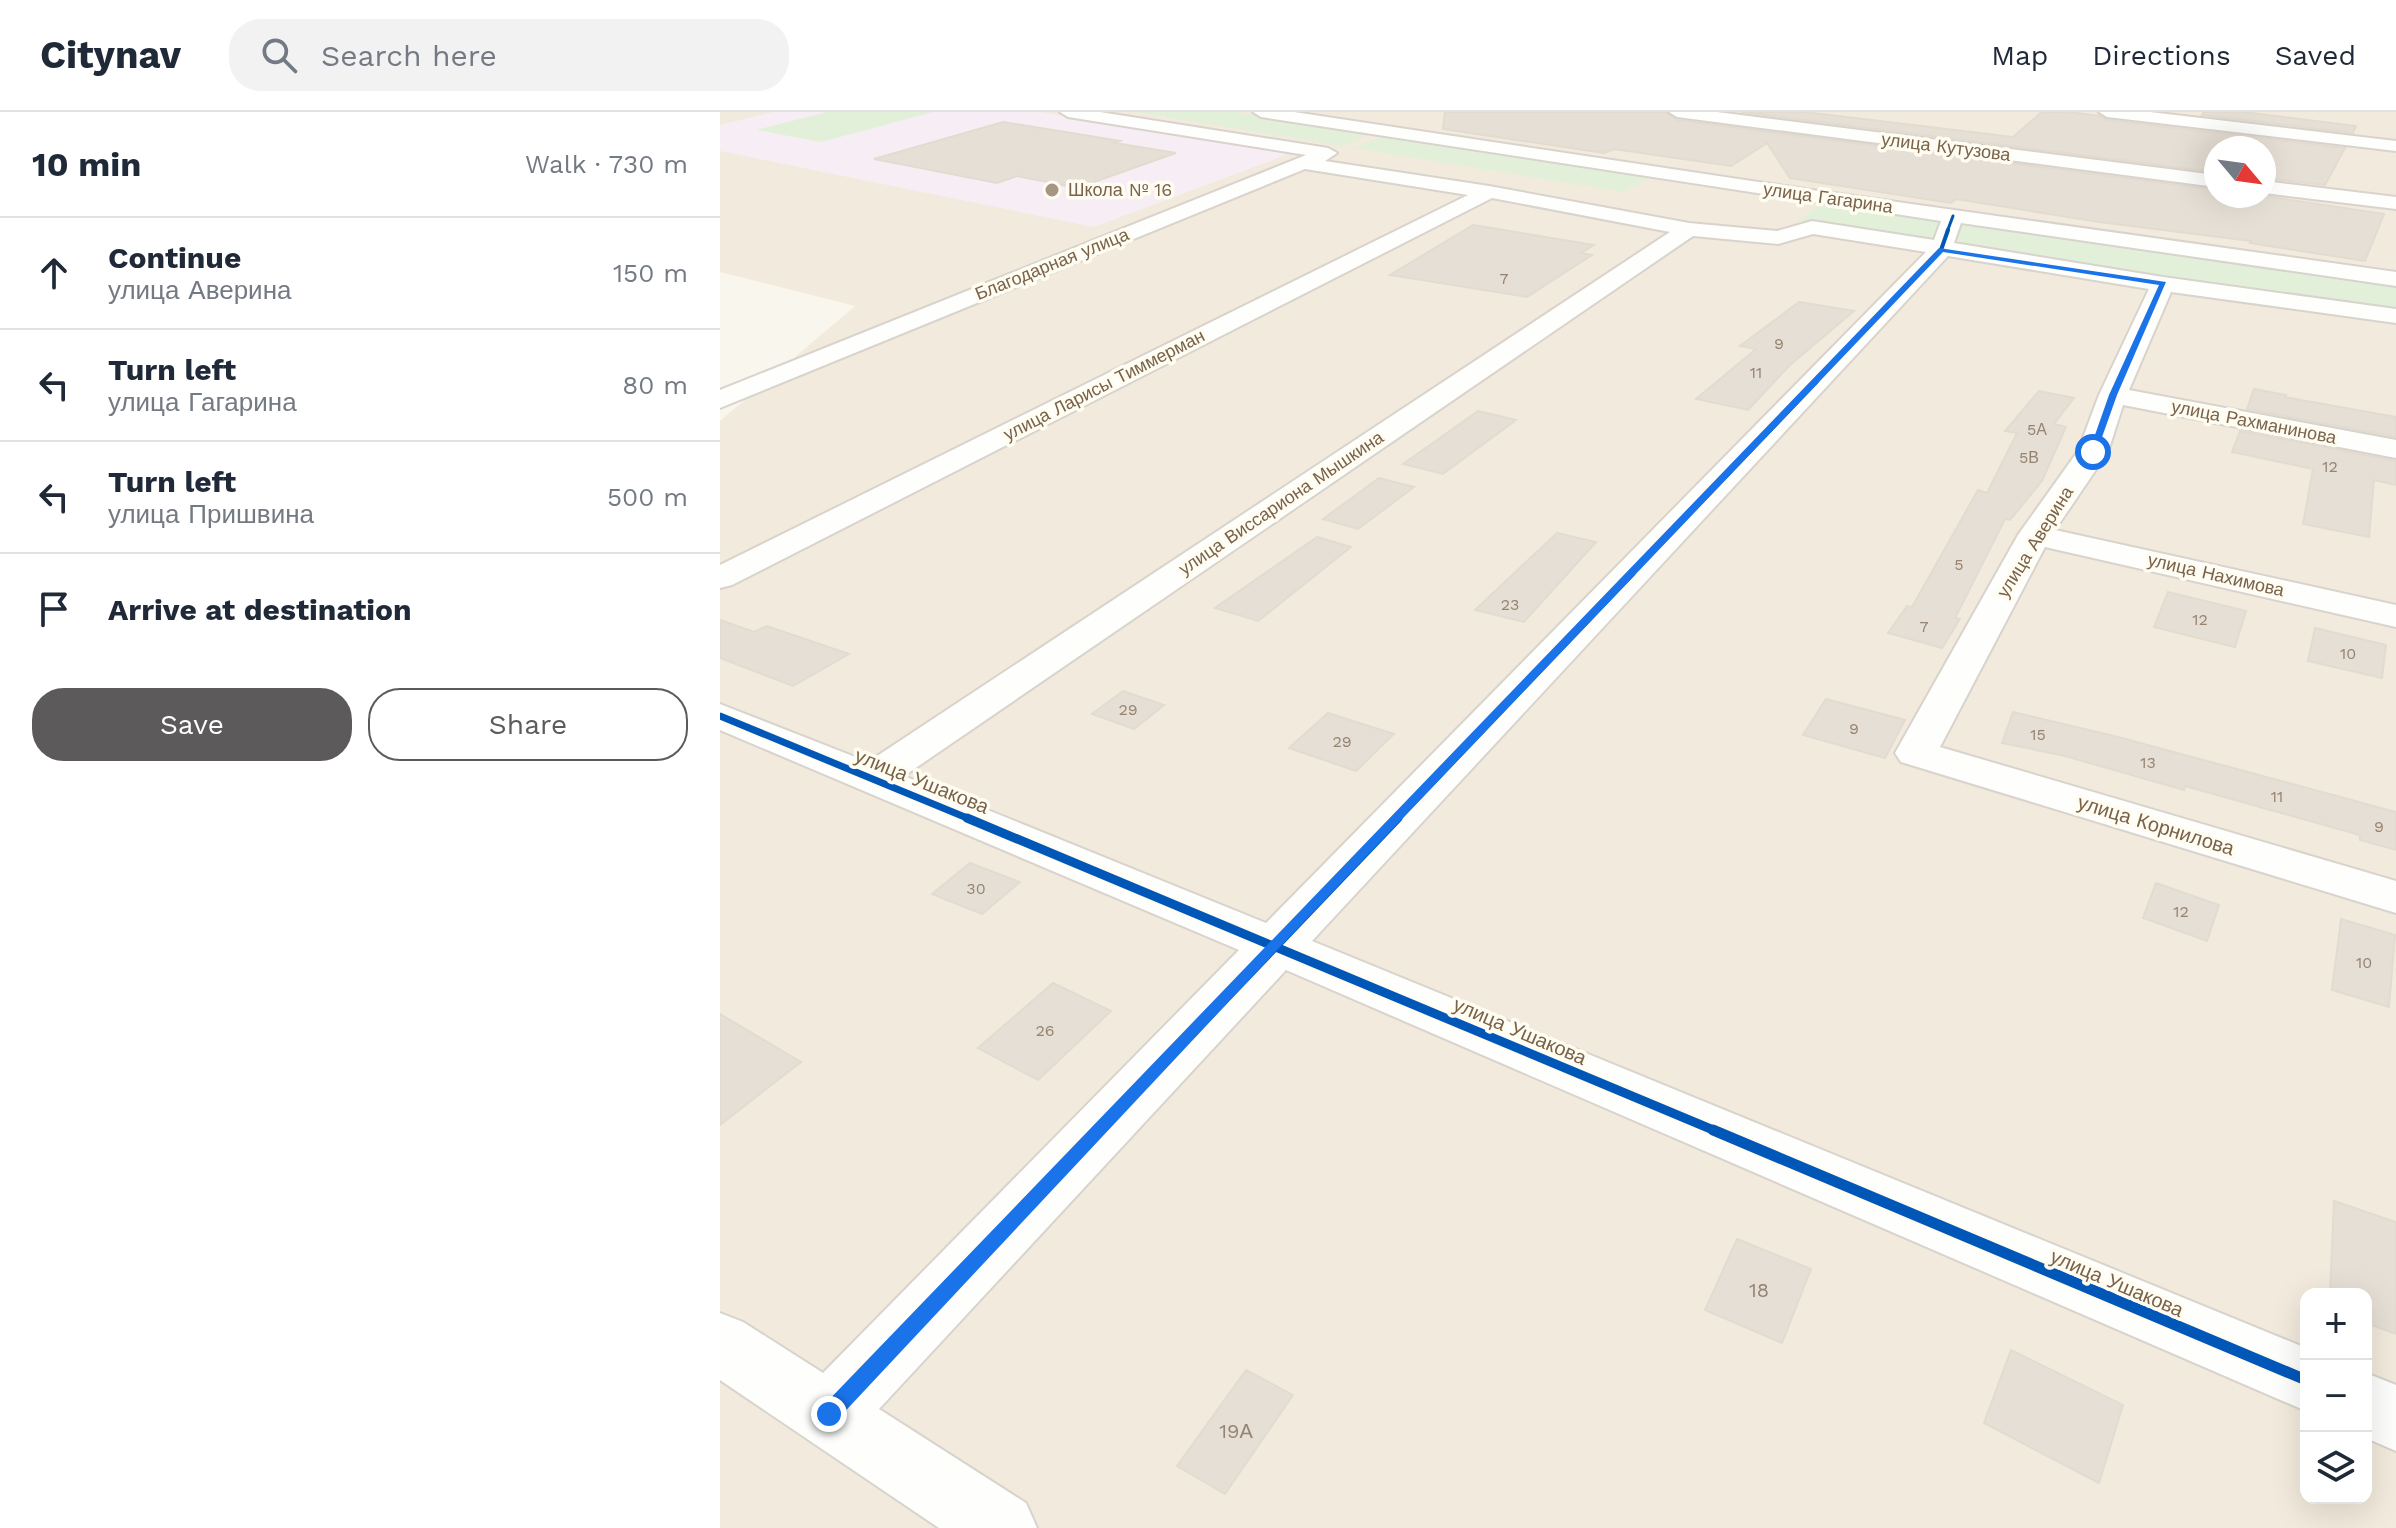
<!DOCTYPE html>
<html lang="en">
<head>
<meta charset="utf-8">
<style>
	body { margin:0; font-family:"Work Sans",sans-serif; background:#f2f2f3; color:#1f2937 }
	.controls { position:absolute; right:24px; bottom:24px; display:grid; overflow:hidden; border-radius:16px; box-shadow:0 8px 32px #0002 }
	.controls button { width:72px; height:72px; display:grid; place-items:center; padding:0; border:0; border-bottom:2px solid #e0e1e3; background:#fff; color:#1f2937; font:40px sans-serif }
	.compass { position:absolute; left:1484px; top:24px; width:72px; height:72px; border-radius:50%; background:#fff; box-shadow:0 8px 32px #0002; rotate:119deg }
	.stop { position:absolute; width:24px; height:24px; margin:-18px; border:6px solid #1a73e8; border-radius:50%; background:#fff }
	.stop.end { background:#1a73e8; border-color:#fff; box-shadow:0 2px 8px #0008 }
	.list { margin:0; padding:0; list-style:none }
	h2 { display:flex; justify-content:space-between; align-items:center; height:104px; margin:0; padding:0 32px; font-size:34px }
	h2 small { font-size:26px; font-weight:400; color:#747a83 }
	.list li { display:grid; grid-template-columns:52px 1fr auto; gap:24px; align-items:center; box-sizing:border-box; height:112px; padding:0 32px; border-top:2px solid #e0e1e3 }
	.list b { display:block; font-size:30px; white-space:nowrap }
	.list p { margin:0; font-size:26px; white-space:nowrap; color:#747a83 }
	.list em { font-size:26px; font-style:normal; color:#747a83 }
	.actions { display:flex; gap:16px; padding:24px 32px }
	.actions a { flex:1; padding:18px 0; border:2px solid #5c5a5a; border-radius:32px; text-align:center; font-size:28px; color:#5c5a5a }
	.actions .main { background:#5c5a5a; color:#fff }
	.icon { flex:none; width:44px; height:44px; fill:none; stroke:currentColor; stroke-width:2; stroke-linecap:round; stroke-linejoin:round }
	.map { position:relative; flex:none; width:1676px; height:1416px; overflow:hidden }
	header { display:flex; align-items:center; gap:48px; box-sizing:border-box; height:112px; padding:0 40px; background:#fff; border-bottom:2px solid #e0e1e3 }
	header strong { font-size:38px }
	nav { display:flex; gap:44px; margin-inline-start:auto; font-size:28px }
	.search { width:560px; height:72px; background:#f2f2f3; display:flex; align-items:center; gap:20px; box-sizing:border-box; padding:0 28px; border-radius:32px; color:#747a83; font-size:30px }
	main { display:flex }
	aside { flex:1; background:#fff }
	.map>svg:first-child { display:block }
	.residential { fill:#f2eadc; fill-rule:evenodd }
	.education { fill:#f7edf5 }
	.green { fill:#e2f0d9 }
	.building { fill:#e6dfd5; stroke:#e2dbd0; stroke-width:2 }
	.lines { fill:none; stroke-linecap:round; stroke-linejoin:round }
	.minor-casing { stroke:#d8d3cc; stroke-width:4 }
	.minor { fill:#fefefc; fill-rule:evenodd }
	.cycleway-far5-casing { stroke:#fffcf1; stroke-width:5 }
	.cycleway-far4-casing { stroke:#fffcf1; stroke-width:7 }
	.cycleway-far3-casing { stroke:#fffcf1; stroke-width:9 }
	.cycleway-far2-casing { stroke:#fffcf1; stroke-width:11 }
	.cycleway-far1-casing { stroke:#fffcf1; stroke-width:14 }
	.cycleway-casing { stroke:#fffcf1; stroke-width:16 }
	.cycleway-far5 { stroke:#0057b8; stroke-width:3 }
	.cycleway-far4 { stroke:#0057b8; stroke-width:4 }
	.cycleway-far3 { stroke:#0057b8; stroke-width:6 }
	.cycleway-far2 { stroke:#0057b8; stroke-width:7 }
	.cycleway-far1 { stroke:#0057b8; stroke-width:9 }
	.cycleway { stroke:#0057b8; stroke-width:11 }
	.route { fill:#1a73e8 }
	.poi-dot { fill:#a69685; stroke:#fffcf1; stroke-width:3 }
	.labels { text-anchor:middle; stroke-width:7; stroke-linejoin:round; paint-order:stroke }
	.number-label { font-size:16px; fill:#968470 }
	.far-street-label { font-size:18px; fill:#79634c; stroke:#fffcf1 }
	.far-poi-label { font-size:18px; fill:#79634c; stroke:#fffcf1; text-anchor:start }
	.street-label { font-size:20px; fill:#79634c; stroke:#fffcf1 }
	.near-number-label { font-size:20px; fill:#968470 }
</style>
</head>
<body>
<header>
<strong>Citynav</strong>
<div class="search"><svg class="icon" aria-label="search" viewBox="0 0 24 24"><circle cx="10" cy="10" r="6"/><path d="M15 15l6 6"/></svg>Search here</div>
<nav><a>Map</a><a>Directions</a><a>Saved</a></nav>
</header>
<main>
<aside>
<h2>10 min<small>Walk · 730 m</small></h2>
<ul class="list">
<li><svg class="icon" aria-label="ahead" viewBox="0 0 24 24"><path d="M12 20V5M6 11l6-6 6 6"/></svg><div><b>Continue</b><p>улица Аверина</p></div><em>150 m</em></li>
<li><svg class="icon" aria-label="left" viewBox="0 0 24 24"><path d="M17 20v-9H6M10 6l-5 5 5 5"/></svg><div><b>Turn left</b><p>улица Гагарина</p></div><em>80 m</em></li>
<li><svg class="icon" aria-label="left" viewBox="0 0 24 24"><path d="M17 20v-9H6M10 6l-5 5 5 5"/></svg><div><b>Turn left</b><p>улица Пришвина</p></div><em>500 m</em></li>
<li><svg class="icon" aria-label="arrive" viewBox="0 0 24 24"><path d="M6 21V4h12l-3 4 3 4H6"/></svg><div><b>Arrive at destination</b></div></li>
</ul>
<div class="actions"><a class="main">Save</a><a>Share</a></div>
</aside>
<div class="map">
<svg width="1676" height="1416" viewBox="0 0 1676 1416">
	<rect width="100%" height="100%" fill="#f9f6ee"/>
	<path class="residential" d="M0,0H1676V1416H0V309L135,194L0,160ZM1496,36H1544V84H1496ZM1586,1182H1646V1386H1586Z"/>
	<path class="education" d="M53,0H322L571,41L374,115L0,39V13Z"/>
	<path class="green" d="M107,0H213L101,30L36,18Z
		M416,0H517L653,21L622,34Z
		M665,23L931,65L904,80L634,36Z
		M1105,89L1676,172V198L1080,108Z"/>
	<path class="building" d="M725,0H946L957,8L1496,78V84H1544L1664,102L1645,149L1530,131L1531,129L1379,110L1236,87L1231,91L1070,66L1047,31L1011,54L894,37L884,41L723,17Z
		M1021,0H1095L1093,1L1293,25L1322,0H1348L1380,4L1387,8L1625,36L1605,73L1544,66V36H1496V60Z
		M1484,0H1523L1636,14L1633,21L1482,3Z
		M283,10L400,29L395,31L456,41L357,76L297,64L277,71L154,47Z
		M753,113L874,133L861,141L872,143L807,185L670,163Z
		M1079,190L1134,199L1070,253L1028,298L976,287L1036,237L1020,234Z
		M1534,277L1566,283L1565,285L1676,305V325L1527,297Z
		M1319,279L1354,286L1334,312L1346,315L1322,369L1290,408L1285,407L1235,506L1240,507L1222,536L1168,521L1187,494L1192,495L1258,378L1267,381L1297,321L1285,319Z
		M758,299L796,308L723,362L683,352Z
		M1520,319L1676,349V373L1654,368L1649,425L1583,412L1593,357L1512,340Z
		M659,366L694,375L638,417L603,407Z
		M837,421L876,430L804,510L755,498Z
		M597,425L631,435L538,509L495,496Z
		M1448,480L1526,499L1515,535L1434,515Z
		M0,508L34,520L47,514L129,542L73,574L0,546Z
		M1595,516L1666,533L1662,566L1588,549Z
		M403,579L444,593L414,617L372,602Z
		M1106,587L1185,608L1165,646L1083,623Z
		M1293,600L1398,625L1676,700V738L1640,728V723L1465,674L1464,678L1345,644L1282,631Z
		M608,601L674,622L636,659L569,636Z
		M250,751L300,770L262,802L212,782Z
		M1436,771L1499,793L1487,829L1423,806Z
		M1621,807L1675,823L1669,895L1612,878Z
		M333,871L391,899L318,968L258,936Z
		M0,902L81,950L0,1013Z
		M1614,1089L1676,1110V1222L1646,1211V1182H1610Z
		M1017,1127L1091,1157L1062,1231L985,1198Z
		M1291,1238L1403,1293L1379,1371L1264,1311Z
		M526,1258L573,1283L505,1382L457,1354Z"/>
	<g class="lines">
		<g class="minor-casing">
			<path id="minor" d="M340,0H380L608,36L617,41L605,49L769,74L969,111L1057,119L1092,109L1214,128L1221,109L541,5L533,0H574L1085,77L1676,160V174L1241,111L1234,131L1443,165L1676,197V211L1451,180L1409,278L1676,328V346L1403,293L1388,340L1335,418L1676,493V515L1325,435L1220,635L1676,769V801L1181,650L1175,641L1298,423L1358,339L1379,283L1429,177L1228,144L592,829L1586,1236V1299L566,858L159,1297L306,1391L317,1416H219L0,1268V1201L23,1210L103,1261L519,838L0,618V592L148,650L950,120L772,86L12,473L0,476V453L748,83L585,57L0,296V278L586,43L348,5ZM1093,122L1206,140L546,811L184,664L973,124L1058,132Z
				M949,0H997L1496,63V75L957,5Z
				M1379,0H1430L1676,29V39L1387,5Z
				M1544,69L1676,85V97L1544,81Z
				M1646,1261L1676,1273V1339L1646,1326Z"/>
		</g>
		<use href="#minor" class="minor"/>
		<g class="cycleway-far5-casing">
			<path id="cycleway-far5" d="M1227,120L1233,104"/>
		</g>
		<g class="cycleway-far4-casing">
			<path id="cycleway-far4" d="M1094,271L1221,138L1228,118"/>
		</g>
		<g class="cycleway-far3-casing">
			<path id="cycleway-far3" d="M910,463L1096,269"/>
		</g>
		<g class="cycleway-far2-casing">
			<path id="cycleway-far2" d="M0,604L252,708
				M676,708L912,461"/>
		</g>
		<g class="cycleway-far1-casing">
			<path id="cycleway-far1" d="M247,706L998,1020
				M378,1020L678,706"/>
		</g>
		<g class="cycleway-casing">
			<path id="cycleway" d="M993,1018L1586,1268
				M109,1302L380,1018"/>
		</g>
		<use href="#cycleway-far5" class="cycleway-far5"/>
		<use href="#cycleway-far4" class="cycleway-far4"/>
		<use href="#cycleway-far3" class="cycleway-far3"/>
		<use href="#cycleway-far2" class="cycleway-far2"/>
		<use href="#cycleway-far1" class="cycleway-far1"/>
		<use href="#cycleway" class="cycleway"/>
	</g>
	<path class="route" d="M1219,136L1446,170L1397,283L1376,342L1369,340L1389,283L1439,173L1223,140L559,836L116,1309L109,1312L102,1309L99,1302L102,1295Z"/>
	<circle class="poi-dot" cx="332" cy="78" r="8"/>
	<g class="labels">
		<g class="number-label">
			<text x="784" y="172">7</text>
			<text x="1059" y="237">9</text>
			<text x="1036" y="266">11</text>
			<text x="1317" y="323">5А</text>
			<text x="1309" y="351">5В</text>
			<text x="1610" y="360">12</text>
			<text x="1239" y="458">5</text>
			<text x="790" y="498">23</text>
			<text x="1480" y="513">12</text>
			<text x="1204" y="520">7</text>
			<text x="1628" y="547">10</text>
			<text x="408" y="603">29</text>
			<text x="1134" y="622">9</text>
			<text x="1318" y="628">15</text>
			<text x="622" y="635">29</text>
			<text x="1428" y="656">13</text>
			<text x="1557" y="690">11</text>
			<text x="1659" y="720">9</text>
			<text x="256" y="782">30</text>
			<text x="1461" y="805">12</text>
			<text x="1644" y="856">10</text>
			<text x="325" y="924">26</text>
		</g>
		<g class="far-street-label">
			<text transform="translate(1226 35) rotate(7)" y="6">улица Кутузова</text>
			<text transform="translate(1108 86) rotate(8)" y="6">улица Гагарина</text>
			<text transform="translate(332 152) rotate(-22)" y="6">Благодарная улица</text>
			<text transform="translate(384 273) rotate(-27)" y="6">улица Ларисы Тиммерман</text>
			<text transform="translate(1534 310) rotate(11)" y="6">улица Рахманинова</text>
			<text transform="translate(561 391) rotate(-34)" y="6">улица Виссариона Мышкина</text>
			<text transform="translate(1315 430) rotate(-58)" y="6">улица Аверина</text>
			<text transform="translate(1496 463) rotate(13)" y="6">улица Нахимова</text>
		</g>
		<g class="far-poi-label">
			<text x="348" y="84">Школа № 16</text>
		</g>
		<g class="street-label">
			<text transform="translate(202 669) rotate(22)" y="7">улица Ушакова</text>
			<text transform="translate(1436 713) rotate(17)" y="7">улица Корнилова</text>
			<text transform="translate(800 919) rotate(23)" y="7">улица Ушакова</text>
			<text transform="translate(1397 1171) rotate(23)" y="7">улица Ушакова</text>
		</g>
		<g class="near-number-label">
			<text x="1039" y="1185">18</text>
			<text x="516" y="1326">19А</text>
		</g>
	</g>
</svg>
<div class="controls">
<button>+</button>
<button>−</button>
<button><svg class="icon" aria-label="layers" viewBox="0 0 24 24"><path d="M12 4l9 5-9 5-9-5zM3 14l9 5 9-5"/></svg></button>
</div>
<svg class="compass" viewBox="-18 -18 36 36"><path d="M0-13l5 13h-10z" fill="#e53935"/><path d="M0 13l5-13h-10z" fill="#747a83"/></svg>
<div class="stop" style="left:1373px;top:340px"></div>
<div class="stop end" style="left:109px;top:1302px"></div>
</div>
</main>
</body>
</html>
